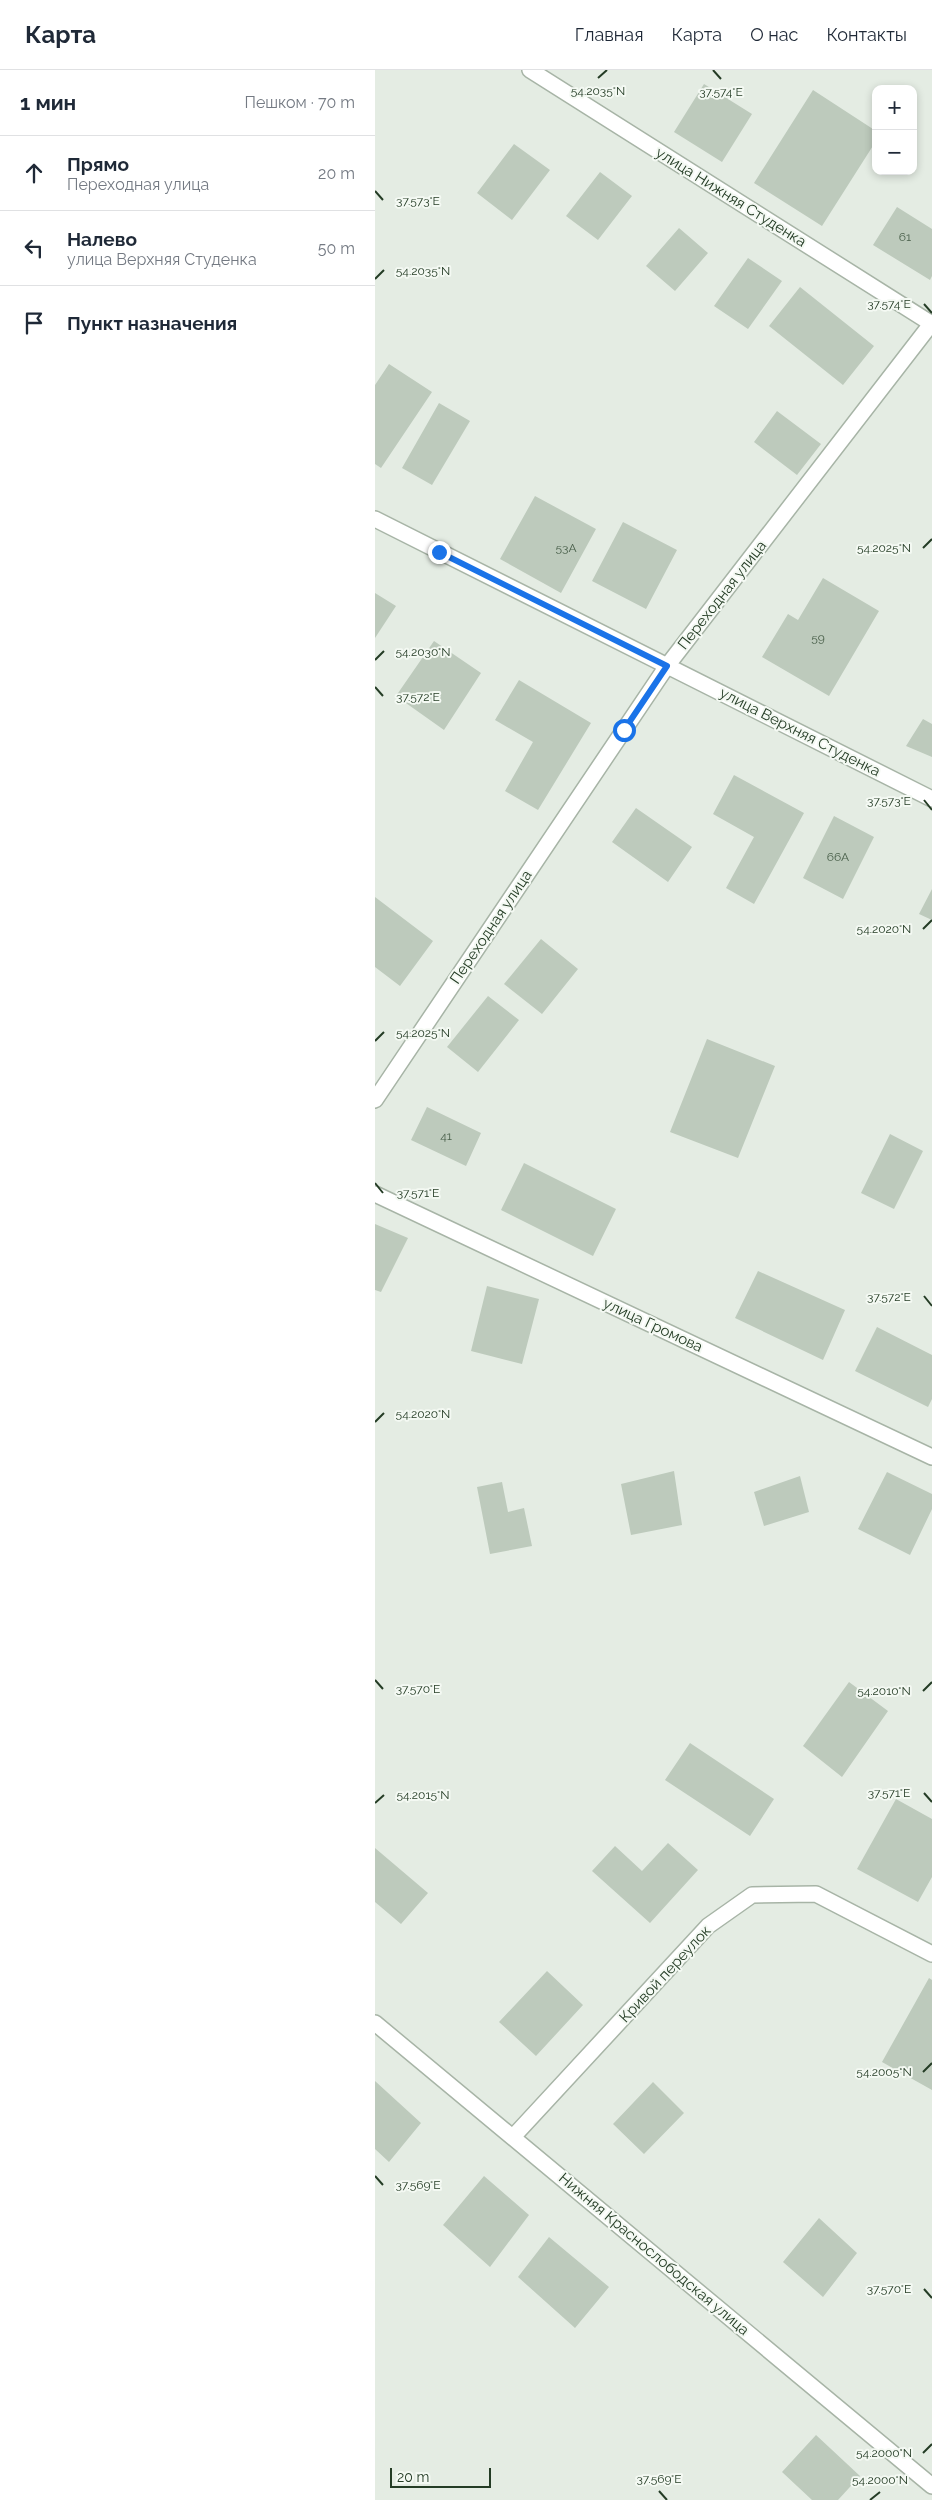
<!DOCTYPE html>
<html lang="ru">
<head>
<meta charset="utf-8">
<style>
	body { margin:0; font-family:Raleway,sans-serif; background:#f6f6f7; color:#1f2937 }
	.controls { position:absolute; right:15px; top:15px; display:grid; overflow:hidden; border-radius:10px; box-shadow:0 2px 8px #0003 }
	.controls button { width:45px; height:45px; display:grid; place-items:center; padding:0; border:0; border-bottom:1px solid #e0e1e3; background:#fff; color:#1f2937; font:25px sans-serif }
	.scale { position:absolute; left:15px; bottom:12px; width:101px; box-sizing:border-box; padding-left:5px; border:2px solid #243c25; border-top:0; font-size:14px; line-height:18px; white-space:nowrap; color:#243c25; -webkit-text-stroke:4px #f4f9f3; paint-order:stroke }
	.stop { position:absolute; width:15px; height:15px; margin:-11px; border:4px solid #1a73e8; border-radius:50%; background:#fff }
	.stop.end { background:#1a73e8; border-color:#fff; box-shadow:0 1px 5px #0008 }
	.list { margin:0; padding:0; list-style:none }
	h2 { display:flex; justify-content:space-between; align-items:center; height:65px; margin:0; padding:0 20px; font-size:21px }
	h2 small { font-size:16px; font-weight:400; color:#747a83 }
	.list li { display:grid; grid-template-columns:32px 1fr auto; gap:15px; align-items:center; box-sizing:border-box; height:75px; padding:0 20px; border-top:1px solid #e0e1e3 }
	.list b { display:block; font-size:19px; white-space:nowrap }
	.list p { margin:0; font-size:16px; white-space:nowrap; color:#747a83 }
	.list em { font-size:16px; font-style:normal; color:#747a83 }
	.icon { flex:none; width:28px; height:28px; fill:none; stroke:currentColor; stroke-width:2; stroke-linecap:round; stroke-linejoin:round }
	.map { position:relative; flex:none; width:557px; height:2430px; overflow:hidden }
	header { display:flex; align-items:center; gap:30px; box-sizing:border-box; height:70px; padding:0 25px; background:#fff; border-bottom:1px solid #e0e1e3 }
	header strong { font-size:24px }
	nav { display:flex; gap:28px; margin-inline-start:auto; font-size:18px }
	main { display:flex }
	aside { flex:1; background:#fff }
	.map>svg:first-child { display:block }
	.building { fill:#bdcabc }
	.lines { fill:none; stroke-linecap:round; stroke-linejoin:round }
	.street-casing { stroke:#a7b4a6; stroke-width:18 }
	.street { stroke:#fff; stroke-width:15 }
	.route { stroke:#1a73e8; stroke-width:6 }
	.ticks { fill:none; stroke:#243c25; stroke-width:2 }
	.labels { text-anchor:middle; stroke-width:4; stroke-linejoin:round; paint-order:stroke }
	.number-label { font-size:12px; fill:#4a604b }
	.street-label { font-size:15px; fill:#243c25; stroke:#f4f9f3 }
	.ticks-label { font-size:12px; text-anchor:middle; fill:#243c25; stroke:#f4f9f3; stroke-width:4; stroke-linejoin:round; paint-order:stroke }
</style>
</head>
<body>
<header>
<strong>Карта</strong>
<nav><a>Главная</a><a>Карта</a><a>О нас</a><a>Контакты</a></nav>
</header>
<main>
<aside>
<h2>1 мин<small>Пешком · 70 m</small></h2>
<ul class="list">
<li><svg class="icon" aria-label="ahead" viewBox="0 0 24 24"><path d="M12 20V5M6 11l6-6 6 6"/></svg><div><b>Прямо</b><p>Переходная улица</p></div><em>20 m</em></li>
<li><svg class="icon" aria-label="left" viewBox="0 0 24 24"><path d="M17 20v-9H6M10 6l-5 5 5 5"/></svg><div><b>Налево</b><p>улица Верхняя Студенка</p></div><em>50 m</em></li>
<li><svg class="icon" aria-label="arrive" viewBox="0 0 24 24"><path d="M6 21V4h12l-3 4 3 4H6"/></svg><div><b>Пункт назначения</b></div></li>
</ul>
</aside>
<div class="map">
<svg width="557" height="2430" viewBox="0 0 557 2430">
	<rect width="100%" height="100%" fill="#e4ece3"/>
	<path class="building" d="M329,14L377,44L347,92L299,62Z
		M438,20L501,61V71L447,156L379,113Z
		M139,74L175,100L137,150L102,123Z
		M225,102L257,126L223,170L191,146Z
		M522,137L557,159V206L555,210L498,175Z
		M304,158L333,183L300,221L271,196Z
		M373,188L407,211L373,259L339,236Z
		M425,217L499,276L468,315L394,256Z
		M14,294L57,322L6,398L0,394V315Z
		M64,333L95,351L57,415L27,398Z
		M402,341L446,374L422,405L379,372Z
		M160,426L221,459L186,523L125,489Z
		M248,452L302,480L271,539L217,511Z
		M448,508L504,541L454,626L387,587L413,544L423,550Z
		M0,523L21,536L0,568Z
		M59,571L106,603L69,660L21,626Z
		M144,610L216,653L163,740L130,721L158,672L120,650Z
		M548,649L557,654V687L531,676Z
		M359,705L429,743L379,834L351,818L379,767L338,744Z
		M261,738L317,777L293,812L237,772Z
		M459,746L499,767L468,829L428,808Z
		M557,819V850L544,844Z
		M0,827L58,871L25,916L0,897Z
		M166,869L203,899L167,944L129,914Z
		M113,926L144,950L103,1002L72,977Z
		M332,969L400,996L363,1088L295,1062Z
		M52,1037L106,1063L91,1096L36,1070Z
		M515,1064L548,1081L519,1139L486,1123Z
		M149,1093L241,1139L218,1186L126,1140Z
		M0,1154L33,1168L6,1222L0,1220Z
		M383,1201L470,1240L448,1290L360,1248Z
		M112,1216L164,1229L147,1294L96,1281Z
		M502,1257L557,1285V1329L553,1337L480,1301Z
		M299,1401L307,1455L256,1465L246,1414Z
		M512,1402L557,1424V1439L535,1485L483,1459Z
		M425,1406L434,1442L389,1456L379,1422Z
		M127,1412L133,1442L149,1438L157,1476L115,1484L102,1417Z
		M474,1612L513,1641L467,1707L428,1676Z
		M315,1673L399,1729L375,1766L290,1710Z
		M521,1729L557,1749V1807L543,1832L482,1799Z
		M293,1773L323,1800L275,1853L217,1801L240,1776L267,1801Z
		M0,1778L53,1823L26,1854L0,1832Z
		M172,1901L208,1935L161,1986L124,1952Z
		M554,1908L557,1910V2020L507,1992Z
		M0,2011L46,2053L14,2092L0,2079Z
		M278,2012L309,2043L269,2084L238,2054Z
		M109,2106L154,2145L115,2197L68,2155Z
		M444,2148L482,2183L448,2227L408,2192Z
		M174,2167L234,2217L200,2258L143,2207Z
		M441,2365L485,2406L463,2430H437L407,2402Z"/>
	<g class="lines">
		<g class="street-casing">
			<path id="street" d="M155,0L557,254
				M0,449L557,729
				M0,1030L292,596L556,254
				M0,1124L557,1387
				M0,1953L557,2416
				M138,2067L333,1856L377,1825L441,1824L557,1884"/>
		</g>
		<use href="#street" class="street"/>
	</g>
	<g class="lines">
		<path class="route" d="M64,482L292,596L249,660"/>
	</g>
	<path class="ticks" d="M338,0L346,9M223,8L232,0M0,121L8,130M0,209L9,200M549,234L557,243M548,478L557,469M0,590L9,581M0,617L8,626M549,730L557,740M548,859L557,850M0,971L9,962M0,1113L8,1123M549,1226L557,1236M0,1352L9,1343M0,1610L8,1619M548,1621L557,1612M549,1723L557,1732M0,1733L9,1725M548,2002L557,1993M0,2106L8,2115M549,2219L557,2228M548,2383L557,2374M284,2421L292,2430M495,2430L505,2422"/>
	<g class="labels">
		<g class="number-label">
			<text x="530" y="171">61</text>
			<text x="191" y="482">53А</text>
			<text x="443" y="572">59</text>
			<text x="463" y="791">66А</text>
			<text x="71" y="1070">41</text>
		</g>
		<g class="street-label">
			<text transform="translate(356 127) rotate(32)" y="5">улица Нижняя Cтуденкa</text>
			<text transform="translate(347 525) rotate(-52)" y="5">Переходная улица</text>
			<text transform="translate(425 662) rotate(27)" y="5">улица Верхняя Cтуденка</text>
			<text transform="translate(116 857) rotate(-56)" y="5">Переходная улица</text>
			<text transform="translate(278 1255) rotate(25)" y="5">улица Громова</text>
			<text transform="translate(290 1904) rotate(-47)" y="5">Кривой переулок</text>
			<text transform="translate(279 2184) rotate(40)" y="5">Нижняя Краснослободская улица</text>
		</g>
	</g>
	<g class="ticks-label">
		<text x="223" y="25">54.2035°N</text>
		<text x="346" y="26">37.574°E</text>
		<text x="43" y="135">37.573°E</text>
		<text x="48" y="205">54.2035°N</text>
		<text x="514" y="238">37.574°E</text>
		<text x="509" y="482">54.2025°N</text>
		<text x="48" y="586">54.2030°N</text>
		<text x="43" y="631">37.572°E</text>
		<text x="514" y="735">37.573°E</text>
		<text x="509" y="863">54.2020°N</text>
		<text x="48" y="967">54.2025°N</text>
		<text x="43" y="1127">37.571°E</text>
		<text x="514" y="1231">37.572°E</text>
		<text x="48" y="1348">54.2020°N</text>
		<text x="43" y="1623">37.570°E</text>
		<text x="509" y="1625">54.2010°N</text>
		<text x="514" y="1727">37.571°E</text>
		<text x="48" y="1729">54.2015°N</text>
		<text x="509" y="2006">54.2005°N</text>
		<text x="43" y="2119">37.569°E</text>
		<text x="514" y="2223">37.570°E</text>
		<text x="509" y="2387">54.2000°N</text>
		<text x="284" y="2413">37.569°E</text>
		<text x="505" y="2414">54.2000°N</text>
	</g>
</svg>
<div class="controls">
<button>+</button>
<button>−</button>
</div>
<div class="scale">20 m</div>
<div class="stop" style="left:249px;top:660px"></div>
<div class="stop end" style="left:64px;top:482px"></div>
</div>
</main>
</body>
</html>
